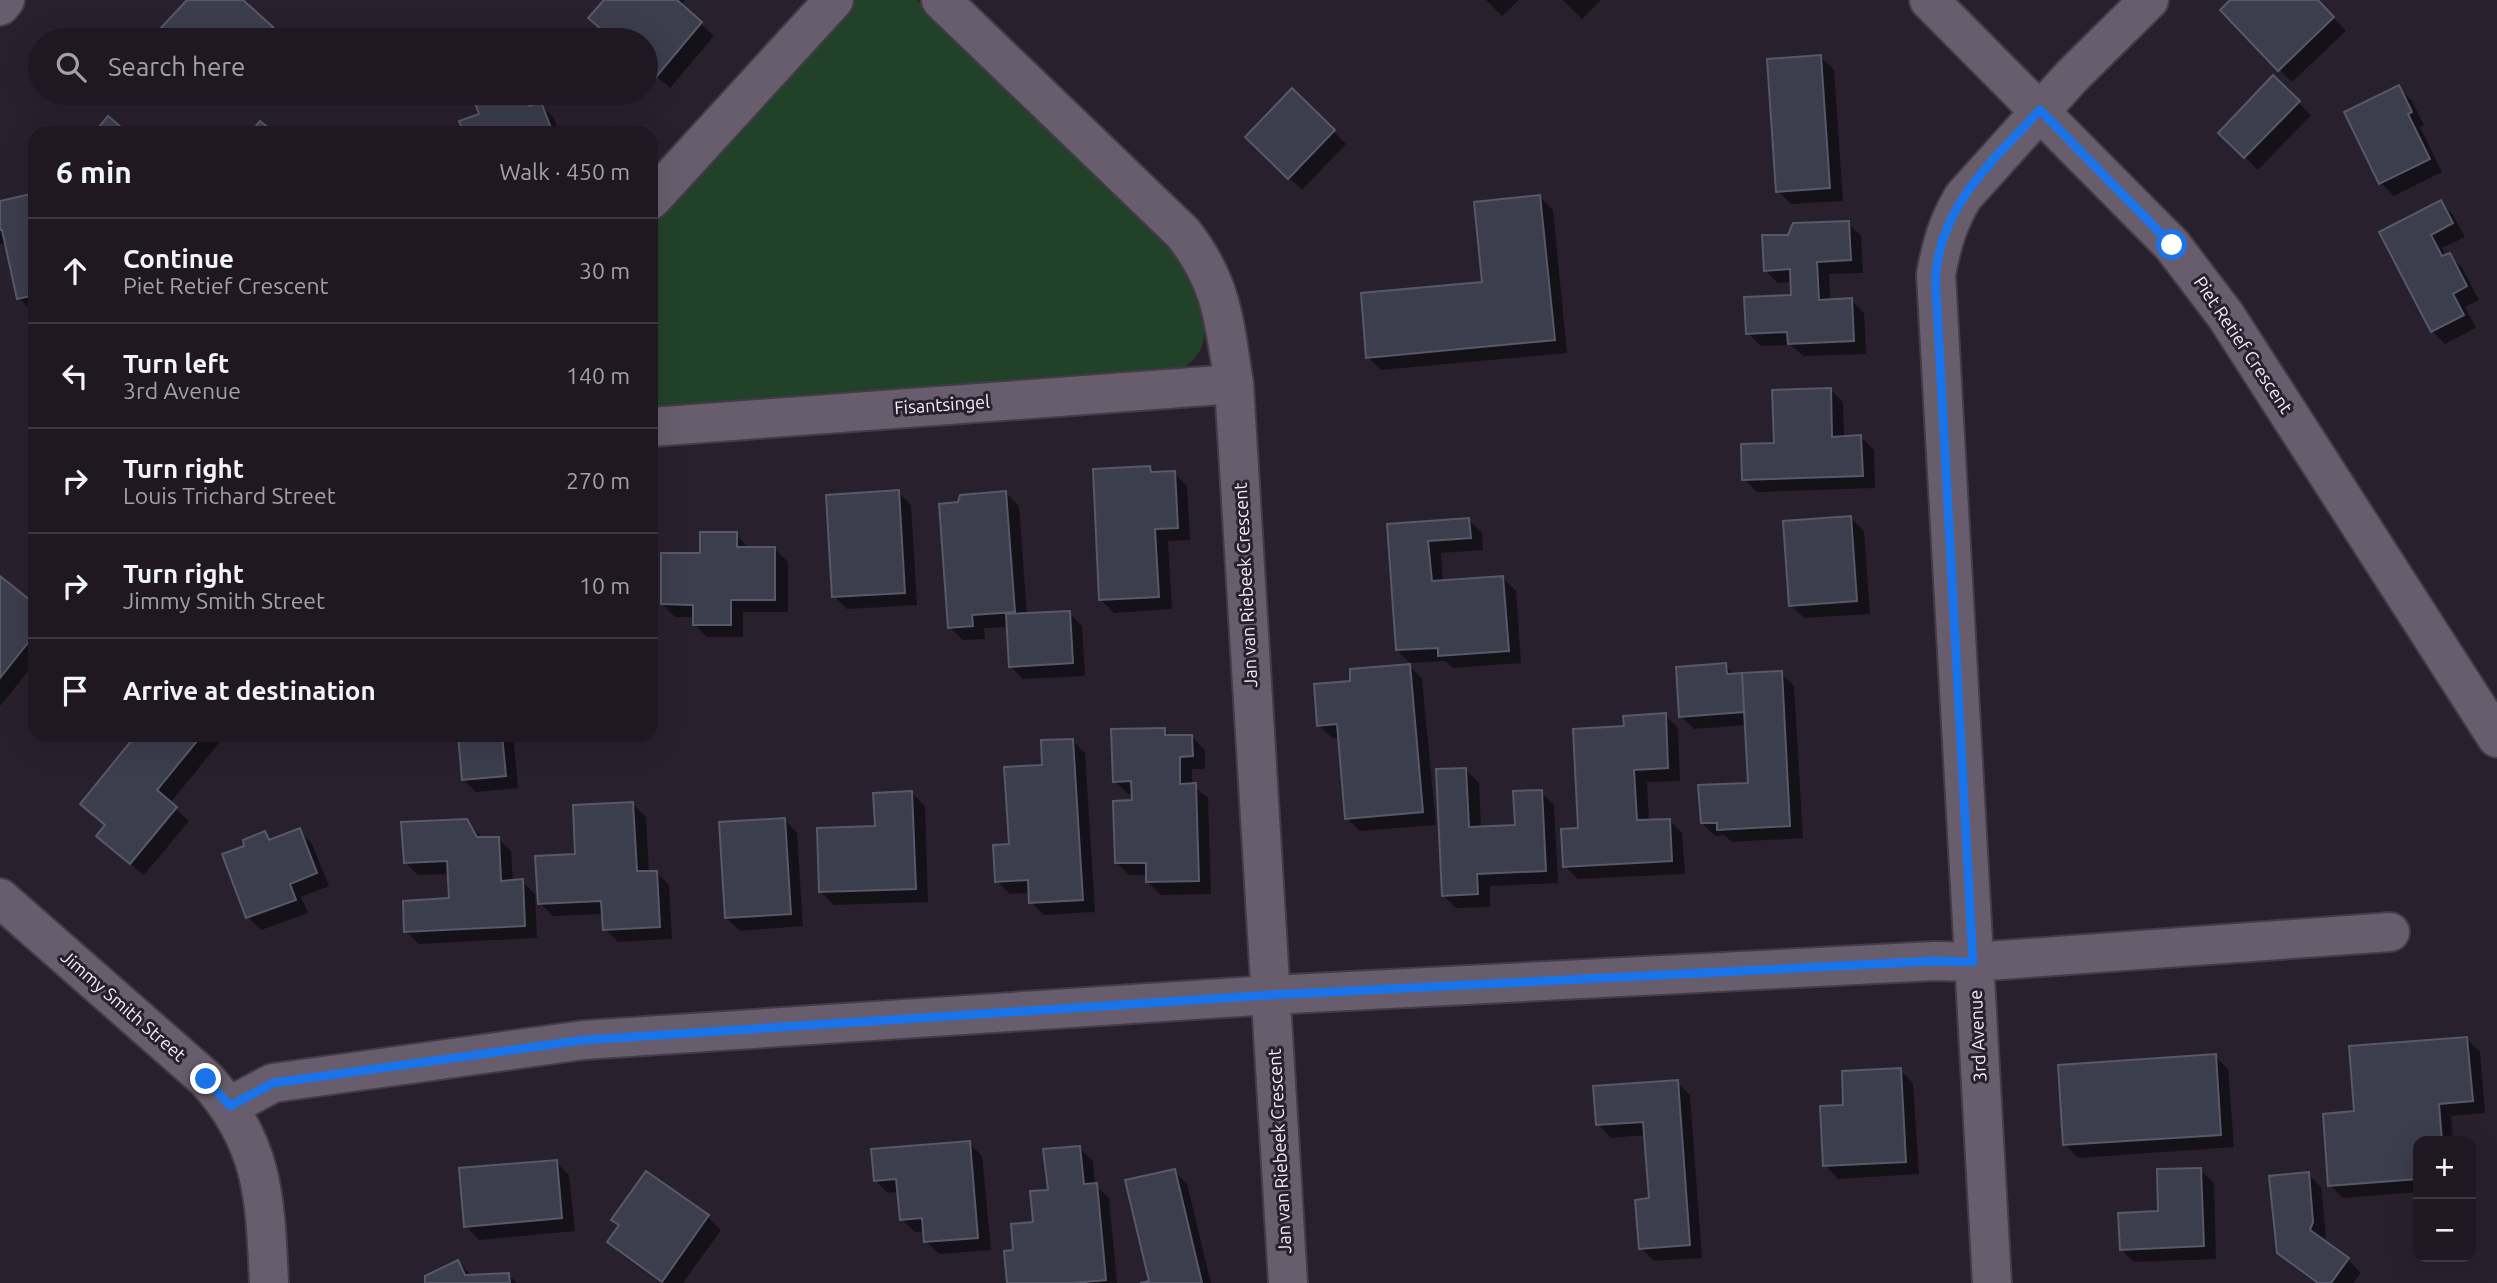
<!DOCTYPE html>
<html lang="en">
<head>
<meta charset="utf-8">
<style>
	body { margin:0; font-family:Ubuntu,sans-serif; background:#27212a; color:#f1f3f6 }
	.controls { position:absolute; right:21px; bottom:21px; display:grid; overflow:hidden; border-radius:14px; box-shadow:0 7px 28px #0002 }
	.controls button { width:63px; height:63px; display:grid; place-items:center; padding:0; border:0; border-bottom:2px solid #3c3740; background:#1f1822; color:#f1f3f6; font:35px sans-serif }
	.stop { position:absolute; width:21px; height:21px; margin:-16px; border:5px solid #1a73e8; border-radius:50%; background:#fff }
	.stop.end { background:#1a73e8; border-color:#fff; box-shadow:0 2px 7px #0008 }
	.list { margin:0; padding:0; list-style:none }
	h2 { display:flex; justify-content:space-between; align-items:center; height:91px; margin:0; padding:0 28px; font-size:30px }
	h2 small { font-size:23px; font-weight:400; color:#a1a0a5 }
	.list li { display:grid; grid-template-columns:46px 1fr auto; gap:21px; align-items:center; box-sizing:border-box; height:105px; padding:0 28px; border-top:2px solid #3c3740 }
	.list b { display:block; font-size:26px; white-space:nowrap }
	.list p { margin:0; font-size:23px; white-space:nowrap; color:#a1a0a5 }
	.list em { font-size:23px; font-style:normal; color:#a1a0a5 }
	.icon { flex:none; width:38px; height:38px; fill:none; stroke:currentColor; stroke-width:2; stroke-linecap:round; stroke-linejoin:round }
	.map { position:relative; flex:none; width:2497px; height:1283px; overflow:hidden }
	.search { position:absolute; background:#1f1822; box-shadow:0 7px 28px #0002; left:28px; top:28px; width:630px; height:77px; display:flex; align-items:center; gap:18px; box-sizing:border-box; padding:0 24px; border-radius:38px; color:#a1a0a5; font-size:26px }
	.panel { position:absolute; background:#1f1822; box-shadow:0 7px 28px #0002; left:28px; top:126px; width:630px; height:616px; border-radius:21px }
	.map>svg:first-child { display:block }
	.green { fill:#214229 }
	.shadow { fill:#0007 }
	.building { fill:#3c3d4d; stroke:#575869; stroke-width:2 }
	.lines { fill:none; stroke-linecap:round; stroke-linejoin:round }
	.minor-casing { stroke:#443b46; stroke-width:42 }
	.minor { stroke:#685d6c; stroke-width:38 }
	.route { stroke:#1a73e8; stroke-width:9 }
	.labels { text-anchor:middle; stroke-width:6; stroke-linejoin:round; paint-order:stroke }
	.street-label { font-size:18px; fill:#f3edf6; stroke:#29202d }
</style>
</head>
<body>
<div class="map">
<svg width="2497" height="1283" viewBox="0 0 2497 1283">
	<rect width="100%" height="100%" fill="#29202d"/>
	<path class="green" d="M850,0H917L1166,233C1181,261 1212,310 1203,343C1200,354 1192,361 1183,369L651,414V218Z"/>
	<path class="shadow" d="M189,0H241L283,40H172L161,30Z
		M606,0H685L681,5L714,36L670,88L646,68V40H614L591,18Z
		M1486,0H1519L1502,16Z
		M1563,0H1601L1582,19Z
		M2232,0H2317L2346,31L2292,82L2279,69Z
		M1821,57L1834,70L1843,201L1791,204L1778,191Z
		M2273,78L2311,115L2258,170L2220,133Z
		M2399,88L2412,101L2424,125L2420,127L2442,172L2394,196L2381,183Z
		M1292,90L1346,144L1302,190L1247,137Z
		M473,93H531L536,106L540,104L553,117L560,133H466L481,115Z
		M35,195V310L32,311L19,298L7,244H0V202Z
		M1540,197L1553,210L1567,353L1381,370L1368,357L1484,284Z
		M2440,202L2453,215L2465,237L2442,248L2446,256L2449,255L2462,268L2479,300L2465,307L2476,328L2445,344L2432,331L2382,232Z
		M1848,223L1861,236L1863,273L1829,274L1830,301L1851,300L1864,313L1866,354L1803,356L1791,345L1761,346L1748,333L1793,297L1792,282L1778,283L1765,270L1789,236Z
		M1830,389L1843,402L1844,438L1861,437L1874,450L1875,488L1757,492L1744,479Z
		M1150,467L1156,473H1174L1187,486L1190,540L1168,541L1172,609L1114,613L1101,600Z
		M898,492L911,505L917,605L847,609L834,596Z
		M1006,493L1019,506L1027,615L1069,613L1082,626L1085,676L1023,679L1010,666L1008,627L984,628L985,639L963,640L950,627Z
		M1851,518L1864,531L1870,614L1804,618L1791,605Z
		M1469,520L1482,533L1483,550L1441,553L1443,582L1503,578L1516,591L1521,663L1453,668L1445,661L1410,663L1397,650L1389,526Z
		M736,534L749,549H775L788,562V612H743V637H707L694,624V617H675L662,604Z
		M0,578L35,606V663L0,706Z
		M1409,665L1422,679L1436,825L1360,831L1347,818L1340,738H1332L1319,725L1352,683Z
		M1725,665L1735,675L1781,673L1794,686L1803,838L1732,842L1724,835L1715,836L1702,823L1750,784L1747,725L1694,729L1681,716Z
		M1665,715L1678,728L1680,781L1647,782L1649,821L1669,820L1682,833L1685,874L1578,879L1565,866L1625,728Z
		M1165,730L1172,737H1192L1205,750V769H1192V785L1208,798L1211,894L1161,895L1148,882V875H1129L1116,862L1133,802V794H1128L1115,781Z
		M139,735L224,737L170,803L189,821L144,875L111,848L106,826L82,804Z
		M459,735H505L514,744L518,788L476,792L463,779Z
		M1072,740L1085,753L1095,912L1044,915L1031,902L1030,893L1010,894L997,881L1044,766Z
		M1466,770L1479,783L1481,828L1517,826L1541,792L1554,805L1558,883L1490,886V907L1456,908L1443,895Z
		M912,793L925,806L928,902L834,905L821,892Z
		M633,804L646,817L649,873L656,872L669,885L672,939L618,942L605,929L604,914L553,916L540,903L577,855Z
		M784,819L797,833L803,926L740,931L726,918Z
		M466,820L483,839L498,838L511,851L513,882L522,881L535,894L537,938L419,944L406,931L451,900L449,874L418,875L405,862Z
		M299,830L312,844L329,886L301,897L308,913L261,930L248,917L246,847L265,834L272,840Z
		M2467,1039L2480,1052L2485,1113L2451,1116L2453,1141H2418V1192L2343,1198L2330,1185L2356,1113Z
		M2215,1056L2228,1069L2234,1147L2078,1158L2065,1144Z
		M1900,1070L1913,1083L1919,1174L1838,1179L1825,1165Z
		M1677,1082L1690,1095L1702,1258L1654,1261L1641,1248L1650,1200L1646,1135L1611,1138L1598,1124Z
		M969,1143L982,1156L991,1250L939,1254L926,1241L925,1231L915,1232L902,1219L899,1192L888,1193L875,1180Z
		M1079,1148L1093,1161L1095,1185L1109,1198L1117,1283H1009L1015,1251L1035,1224L1050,1192Z
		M556,1162L569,1175L575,1231L479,1240L466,1226Z
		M2200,1170L2214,1183L2216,1259L2134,1262L2121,1249Z
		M1174,1171L1187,1184L1211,1283H1148L1151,1282Z
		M647,1173L708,1217L721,1230L683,1283H661L622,1255L609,1242L620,1226L614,1220Z
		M2308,1174L2321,1187L2326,1236L2323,1242L2348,1260L2361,1273L2353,1283H2316L2292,1266L2279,1252Z
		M458,1262L471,1275L508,1274L517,1283H427Z"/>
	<path class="building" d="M187,0H243L273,27L261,40H170L159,30Z
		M604,0H677L702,22L656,77L646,68V40H614L588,18Z
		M2230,0H2318L2334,17L2278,71L2220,10Z
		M1821,55L1830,188L1776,192L1767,59Z
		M2273,75L2300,101L2244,158L2218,133Z
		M2399,85L2412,112L2408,114L2430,159L2379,184L2344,112Z
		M1292,88L1335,130L1288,179L1245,137Z
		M471,93H525L530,106L541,102L553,133H464L459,121L479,114Z
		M108,116L128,133H94Z
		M260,121L275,133H250Z
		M35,193V295L17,299L2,230H0V201Z
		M1540,195L1555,340L1366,358L1361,293L1482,282L1474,202Z
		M2441,200L2453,223L2431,235L2442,256L2450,253L2467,286L2453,294L2464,315L2431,332L2379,232Z
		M1849,221L1851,260L1817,262L1819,300L1852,298L1854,341L1788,344L1787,332L1746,334L1744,297L1791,295L1790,269L1764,271L1762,235H1788L1793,223Z
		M1831,388L1832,437L1861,435L1863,476L1742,480L1741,444L1774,443L1772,390Z
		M1150,466L1151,472L1175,471L1178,528L1155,529L1159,597L1099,600L1093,469Z
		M899,490L905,593L832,597L826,495Z
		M1006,491L1015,612L972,615L973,626L948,628L939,504L958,502L960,495Z
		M1851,516L1857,601L1789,606L1783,521Z
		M1469,518L1471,538L1428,541L1432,581L1503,576L1509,651L1438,656V648L1396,650L1387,524Z
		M700,532H737V547H775V600H731V625H693V605L661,604V553H700Z
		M0,576L35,604V634L0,678Z
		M1070,611L1073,663L1009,667L1006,614Z
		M1726,663L1727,674L1742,673L1744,712L1679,717L1676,667Z
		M1410,664L1423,812L1345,819L1337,724L1317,726L1314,684L1350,681V669Z
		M1782,671L1790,826L1717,830V823H1701L1698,785L1748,783L1742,673Z
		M1666,713L1668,768L1634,770L1637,820L1670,819L1672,861L1563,867L1561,829L1578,828L1573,729L1624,726L1623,716Z
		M1165,728V735H1192L1193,756L1180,757V784L1196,783L1199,881L1146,882V863H1115L1113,801L1132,800L1131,781L1113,782L1111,729Z
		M136,735H202L157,790L177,807L130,864L96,836L105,825L80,804Z
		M458,735H502L506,776L462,780Z
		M1073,739L1083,900L1029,903L1028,880L995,882L993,845L1009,844L1004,767L1042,765L1041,740Z
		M1466,768L1469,827L1515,825L1513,791L1542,790L1546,871L1477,874L1478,894L1442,896L1436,769Z
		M912,791L916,889L819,892L817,828L875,826L873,793Z
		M633,802L637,871H657L660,927L603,930L601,901L538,904L535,856L575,854L573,805Z
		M785,818L791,914L725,918L719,822Z
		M467,819L477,837H499L501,881L523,879L525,926L404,932L403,901L449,898L447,861L404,863L401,822Z
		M300,828L317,873L290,884L296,900L246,918L222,854L244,846L243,840L265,831L269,840Z
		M2467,1037L2473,1101L2439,1104L2442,1141H2418V1179L2328,1186L2323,1114L2354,1111L2349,1046Z
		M2216,1054L2221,1135L2063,1145L2058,1065Z
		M1901,1068L1906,1162L1823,1166L1820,1106L1843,1105L1842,1071Z
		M1678,1080L1690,1245L1639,1249L1635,1200L1649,1198L1643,1122L1596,1125L1593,1086Z
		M970,1141L978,1238L924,1242L922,1218L900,1220L896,1179L874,1181L871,1149Z
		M1080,1146L1084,1184L1097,1183L1106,1280L1074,1283H1007L1004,1251L1013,1250L1011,1224L1033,1222L1030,1191L1048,1190L1043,1149Z
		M557,1160L562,1218L464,1227L459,1168Z
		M2201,1168L2204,1246L2120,1250L2118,1213L2158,1211L2157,1169Z
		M1175,1169L1202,1283H1140L1149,1281L1125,1180Z
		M646,1171L709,1215L662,1282L607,1242L619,1225L611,1220Z
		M2309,1172L2313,1222L2310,1230L2349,1258L2331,1283H2318L2277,1253L2269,1176Z
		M458,1260L465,1275L509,1273L510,1283H425V1276Z"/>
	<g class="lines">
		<g class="minor-casing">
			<path id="minor" d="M941,0L1183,233C1223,284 1224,322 1234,384L1288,1283
				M1929,0L2172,245L2226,316L2497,738
				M0,6L5,0
				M651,200L834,0
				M651,427L1234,384
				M0,898L206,1079C265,1144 265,1200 269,1283
				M230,1106L273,1083L584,1040L1270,995L1935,961L1973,962L2390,932
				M1992,1283L1936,275C1941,246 1948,222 1963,197L2072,76L2149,0"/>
		</g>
		<use href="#minor" class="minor"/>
	</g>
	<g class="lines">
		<path class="route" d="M206,1079L230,1106L273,1083L584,1040L1270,995L1935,961L1973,962L1937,307C1936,297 1935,286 1936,275C1940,205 1996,158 2040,110L2172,245"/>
	</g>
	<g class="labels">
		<g class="street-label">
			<text transform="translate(2243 345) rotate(56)" y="6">Piet Retief Crescent</text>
			<text transform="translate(942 405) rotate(-4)" y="6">Fisantsingel</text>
			<text transform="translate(1246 585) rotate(-93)" y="6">Jan van Riebeek Crescent</text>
			<text transform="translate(123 1006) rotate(41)" y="6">Jimmy Smith Street</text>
			<text transform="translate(1978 1036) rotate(-93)" y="6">3rd Avenue</text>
			<text transform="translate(1280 1151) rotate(-93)" y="6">Jan van Riebeek Crescent</text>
		</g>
	</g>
</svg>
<div class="controls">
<button>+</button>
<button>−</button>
</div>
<div class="stop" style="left:2172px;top:245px"></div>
<div class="stop end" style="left:206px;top:1079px"></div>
<div class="search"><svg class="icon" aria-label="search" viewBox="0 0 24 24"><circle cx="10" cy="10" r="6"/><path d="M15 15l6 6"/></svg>Search here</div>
<section class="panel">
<h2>6 min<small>Walk · 450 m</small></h2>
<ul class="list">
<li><svg class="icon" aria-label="ahead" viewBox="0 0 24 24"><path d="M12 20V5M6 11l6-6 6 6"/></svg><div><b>Continue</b><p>Piet Retief Crescent</p></div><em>30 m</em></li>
<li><svg class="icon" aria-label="left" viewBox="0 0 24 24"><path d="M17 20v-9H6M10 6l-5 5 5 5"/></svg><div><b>Turn left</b><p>3rd Avenue</p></div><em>140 m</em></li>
<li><svg class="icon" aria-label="right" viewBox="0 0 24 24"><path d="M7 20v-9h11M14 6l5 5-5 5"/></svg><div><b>Turn right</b><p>Louis Trichard Street</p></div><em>270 m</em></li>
<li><svg class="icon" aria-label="right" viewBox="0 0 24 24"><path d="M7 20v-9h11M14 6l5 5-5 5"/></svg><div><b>Turn right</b><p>Jimmy Smith Street</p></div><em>10 m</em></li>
<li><svg class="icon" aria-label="arrive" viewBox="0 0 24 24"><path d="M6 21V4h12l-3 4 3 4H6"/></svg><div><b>Arrive at destination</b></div></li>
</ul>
</section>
</div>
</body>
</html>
